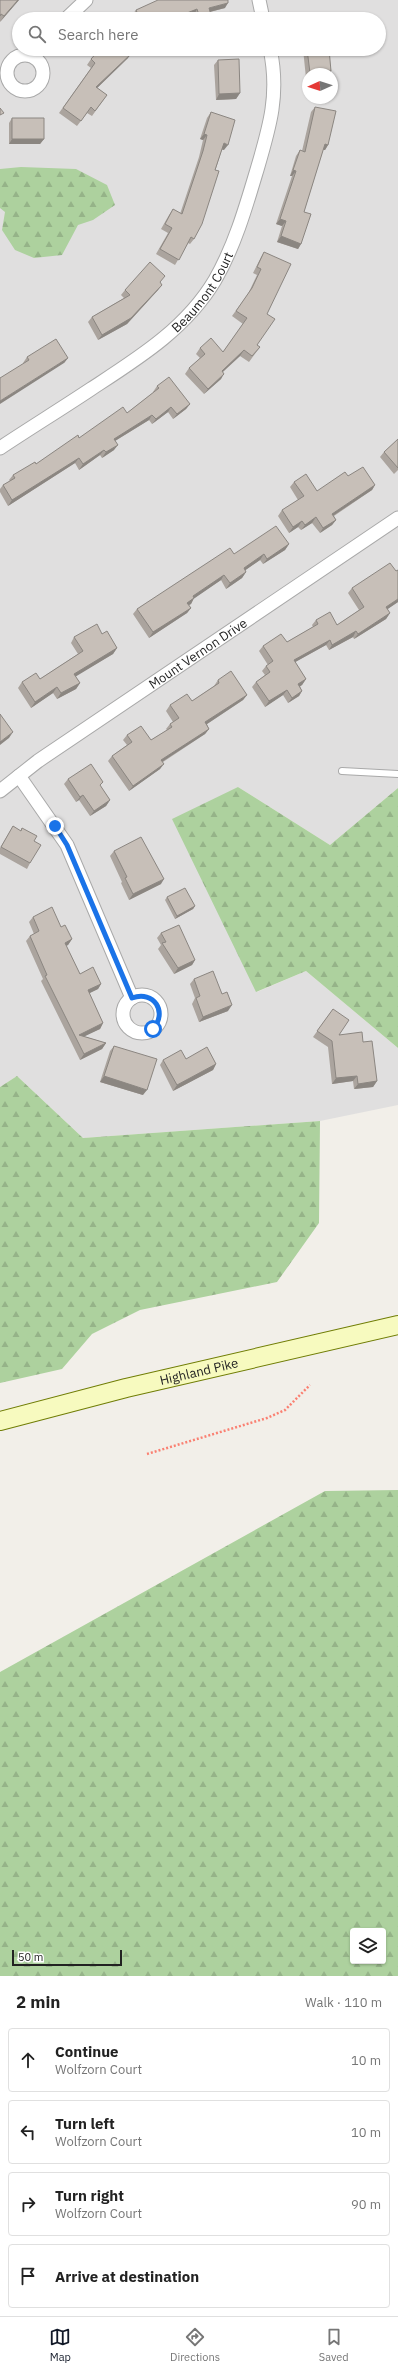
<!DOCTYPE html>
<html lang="en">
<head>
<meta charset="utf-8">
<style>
	body { margin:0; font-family:"IBM Plex Sans",sans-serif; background:#f2f2f2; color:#222 }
	.controls { position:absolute; right:12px; bottom:12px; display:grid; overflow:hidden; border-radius:4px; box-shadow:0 1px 3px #0004 }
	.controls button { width:36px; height:36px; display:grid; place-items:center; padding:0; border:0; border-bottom:1px solid #e0e0e0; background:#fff; color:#222; font:20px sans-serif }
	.compass { position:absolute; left:302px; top:68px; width:36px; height:36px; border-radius:50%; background:#fff; box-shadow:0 1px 3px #0004; rotate:267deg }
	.scale { position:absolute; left:12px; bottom:10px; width:110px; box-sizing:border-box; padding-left:4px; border:2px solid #222; border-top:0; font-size:11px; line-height:14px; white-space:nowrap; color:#222; -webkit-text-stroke:3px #fff; paint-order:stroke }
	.stop { position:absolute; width:12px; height:12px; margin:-9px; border:3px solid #1a73e8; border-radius:50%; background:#fff }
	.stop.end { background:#1a73e8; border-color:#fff; box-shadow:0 1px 4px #0008 }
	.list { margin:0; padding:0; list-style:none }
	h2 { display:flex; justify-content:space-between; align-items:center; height:52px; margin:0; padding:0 16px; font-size:17px }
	h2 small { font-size:13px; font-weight:400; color:#767676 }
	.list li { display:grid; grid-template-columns:26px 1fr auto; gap:12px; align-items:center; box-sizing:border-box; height:64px; margin:0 8px 8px; padding:0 8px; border:1px solid #e0e0e0; border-radius:4px }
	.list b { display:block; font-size:15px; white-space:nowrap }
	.list p { margin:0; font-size:13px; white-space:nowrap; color:#767676 }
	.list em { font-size:13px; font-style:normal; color:#767676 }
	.icon { flex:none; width:22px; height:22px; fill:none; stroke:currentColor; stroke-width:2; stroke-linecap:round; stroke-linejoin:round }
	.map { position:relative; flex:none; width:398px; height:1976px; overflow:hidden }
	.search { position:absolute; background:#fff; box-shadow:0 1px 3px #0004; left:12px; right:12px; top:12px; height:44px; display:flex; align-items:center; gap:10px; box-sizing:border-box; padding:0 14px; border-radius:22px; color:#767676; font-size:15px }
	.sheet { height:340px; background:#fff }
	nav { display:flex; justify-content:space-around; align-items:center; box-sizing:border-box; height:56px; border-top:1px solid #e0e0e0; background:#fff; font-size:11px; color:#767676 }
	nav a { display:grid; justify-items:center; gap:2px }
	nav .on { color:#111827 }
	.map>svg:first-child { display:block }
	.residential { fill:#e0dfdf; fill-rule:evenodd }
	.forest { fill:url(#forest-firs); fill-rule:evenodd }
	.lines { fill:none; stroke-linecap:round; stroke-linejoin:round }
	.service-casing { stroke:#a9a9a9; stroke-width:8 }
	.minor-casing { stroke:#a9a9a9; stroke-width:15 }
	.secondary-casing { stroke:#707d05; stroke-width:20 }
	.path { stroke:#fa8072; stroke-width:2.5; stroke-dasharray:2 2; stroke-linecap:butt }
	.service { stroke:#fff; stroke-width:6 }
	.minor { stroke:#fff; stroke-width:13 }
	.secondary { stroke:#f7fabf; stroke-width:18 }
	.wall { fill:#aba49e }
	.shaded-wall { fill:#8b8681 }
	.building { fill:#c7bfb8; stroke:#8b8681 }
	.route { stroke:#1a73e8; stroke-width:5 }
	.labels { text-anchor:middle; stroke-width:3; stroke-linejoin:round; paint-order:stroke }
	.street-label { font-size:13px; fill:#222; stroke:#fff }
</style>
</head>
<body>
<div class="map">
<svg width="398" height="1976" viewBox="0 0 398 1976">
	<defs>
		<pattern id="forest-firs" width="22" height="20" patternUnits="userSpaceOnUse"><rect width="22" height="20" fill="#add19e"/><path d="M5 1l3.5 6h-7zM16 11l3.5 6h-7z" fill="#95b388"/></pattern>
	</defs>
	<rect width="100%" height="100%" fill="#f2efe9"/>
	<path class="residential" d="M0,0H398V788L330,845L238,787L257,992L306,971L398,1048V1105L320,1121L83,1138L17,1076L0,1087ZM19,19H379V49H19ZM308,74H332V98H308Z"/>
	<path class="forest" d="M21,167L76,169L107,185L115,205L93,220L78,225L62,255L34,258L15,250L2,230L5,212L0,208V169Z
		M238,787L330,845L398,788V1048L306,971L256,992L172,819Z
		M17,1076L83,1138L320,1121L319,1223L277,1282L140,1310L92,1334L62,1369L0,1383V1087Z
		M398,1490V1976H0V1672L325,1491ZM353,1931H383V1961H353Z"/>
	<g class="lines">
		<g class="service-casing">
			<path id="service" d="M342,771L398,774"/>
		</g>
		<g class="minor-casing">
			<g id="minor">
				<path d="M259,0L263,19"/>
				<path d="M66,19L86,0"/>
				<circle cx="25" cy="73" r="18"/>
				<path id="s1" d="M0,448C30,428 61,409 91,389C137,359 186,329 215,280C234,247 245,210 256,173C269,129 280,95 270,49"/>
				<path d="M19,776L67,845L132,998"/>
				<path id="s2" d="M0,791L38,761L398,518"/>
				<circle cx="142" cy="1014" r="19"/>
			</g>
		</g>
		<g class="secondary-casing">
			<g id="secondary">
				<path id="s3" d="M0,1421L126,1388L398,1325"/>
			</g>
		</g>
		<path class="path" d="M147,1454L267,1418L285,1410L310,1385"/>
		<use href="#service" class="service"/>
		<use href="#minor" class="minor"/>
		<use href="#secondary" class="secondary"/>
	</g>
	<path class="wall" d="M0,0H19L0,22Z
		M225,8L210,12L208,19H195L194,15L183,19H134L132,15L136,10Z
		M303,49H329V74H308V78H306Z
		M128,58L97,88L107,95L92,116L87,113L77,126L59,113L91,68L87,65L91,59Z
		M218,60L240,93L236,99L216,100L214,65Z
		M315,107L328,145L325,150H323L304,212L301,244L298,249L277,242L282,226L276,224L292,176H290L296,156L300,150L302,151L311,112Z
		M211,112L224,150L222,149L194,239L190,244L188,243L175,265L156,254L168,233L161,229L169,215L173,209L180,214L199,157L203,140L200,139L207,118Z
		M12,118L44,139L40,144H9V123Z
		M264,252L267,314L257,345L260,347L249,362L240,356L223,372L221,379L204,394L185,374L189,368L200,358L196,354L200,348L223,352L243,324L232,316L248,294L257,275L253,273L261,257Z
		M160,283L158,290L127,324L98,340L88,322L92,317L124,298L121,295L125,290Z
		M27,357L68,358L64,363H23Z
		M157,386L190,404L186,409L173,419L168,412L152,424L149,420L115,441L114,450L102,458L100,455L79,470L75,463L8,506L0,492V489L3,485L10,481L9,480L13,475L36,464L79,438L127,413L154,392H153Z
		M398,439V470L394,474L380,457L384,452Z
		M348,476L375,485L372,490L334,516L336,520L332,525L320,533L312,523L301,530L298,527L289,533L278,516L282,510L298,500L290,487L294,482L317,491Z
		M289,544L285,550L263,564L260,560L245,570L246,572L242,578L226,589L221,580L194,598L191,604L189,605L191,608L187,613L149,638L133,614L137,609L234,554Z
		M398,570V602L387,609L390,613L386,619L354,639L353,637L329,650L326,645L295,662L306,679L302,685L300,686L302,691L299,696L288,703L283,695L265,707L252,687L256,682L265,675L262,671L266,666L268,665L259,651L263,646L287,642L313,627L312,625L316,620L337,625L359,610L348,593L352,588L396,571Z
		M102,634L117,648L113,654L75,676L80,683L76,689L57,699L53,693L31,708L18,688L22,682L40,679L78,654L71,643L74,637Z
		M218,680L247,695L243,700L207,724L209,729L205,734L163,762L160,769L129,791L108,761L112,756L127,745L123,740L127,735L151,740L167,730L166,729L170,724L173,722L166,711L170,705L192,701L214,686Z
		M68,779L100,786L110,800L106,806L90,816L79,800L76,802L64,784Z
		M13,826L20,831L22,828L34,841L30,863L27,869L0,854V848Z
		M114,851L161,884L129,900L121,883L122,882L110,856Z
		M167,897L195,906L193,909L175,919L165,900Z
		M33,917L61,927L72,939L68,945L66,946L80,974L101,984L98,989L89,993L103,1023L100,1029L83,1036L106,1043L102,1049L80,1060L41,981L43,979L26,941L30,936L34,934L29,922Z
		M161,933L195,960L192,965L174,974L158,949L161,945L157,938Z
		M194,979L228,1011L199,1022L192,1004L195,998L190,984Z
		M333,1009L339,1035L363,1042L377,1081L373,1087L354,1089L353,1081L332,1084L328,1047L313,1037Z
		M114,1046L143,1095L100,1082L110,1051Z
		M186,1059L216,1064L213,1070L173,1091L160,1065L163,1060Z"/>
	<path class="shaded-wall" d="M18,0H19L0,22L4,16Z
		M228,3L225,8L205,13L209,8Z
		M197,9L194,15L183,19H172Z
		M211,15L208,19H199L200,18Z
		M132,53L128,58L93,92L96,87Z
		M331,71L329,74H309L310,73Z
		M240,93L236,99L216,100L219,94Z
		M204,134L207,135L203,140L200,139Z
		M12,139H44L40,144H9Z
		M224,143L228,145L224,150L220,149Z
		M325,144L328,145L325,150H321Z
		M293,170L296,171L292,176H290Z
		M280,219L286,221L282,226L276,224Z
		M281,236L301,244L298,249L277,242Z
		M162,285L158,290L127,324L98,340L102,335Z
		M244,350L240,356L218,376L222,371Z
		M68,358L64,363L0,404V401Z
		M224,374L221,379L204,394L208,389Z
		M190,404L186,409L173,419L177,414Z
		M171,407L168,412L152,424L156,419Z
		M152,415L149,420L110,444L114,439Z
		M118,445L114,450L102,458L106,452Z
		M104,450L100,455L79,470L83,464Z
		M79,458L75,463L8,506L12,500Z
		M375,485L372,490L328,519L332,514Z
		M316,517L312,523L301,530L305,525Z
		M336,520L332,525L320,533L323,528Z
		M302,521L298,527L289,533L293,527Z
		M289,544L285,550L263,564L267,559Z
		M264,554L260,560L240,574L244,568Z
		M246,572L242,578L226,589L230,583Z
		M224,575L221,580L192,600L194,598L191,604L183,608L193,596Z
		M398,599V602L382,613L386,607Z
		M191,608L187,613L149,638L153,632Z
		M390,613L386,619L354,639L358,634Z
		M356,631L353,637L329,650L332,645Z
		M330,640L326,645L290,665L294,660Z
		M117,648L113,654L70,680L74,674Z
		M306,679L302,685L295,690L298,684Z
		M80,683L76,689L57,699L61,693Z
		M57,687L53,693L31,708L35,702Z
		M287,690L283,695L265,707L269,701Z
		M302,691L299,696L288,703L292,698Z
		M247,695L243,700L201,728L205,722Z
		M209,729L205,734L157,765L161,760Z
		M13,732L9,738L0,745V742Z
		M164,764L160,769L129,791L133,786Z
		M83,795L79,800L76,802L80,797Z
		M110,800L106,806L90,816L94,811Z
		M164,879L161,884L129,900L133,894Z
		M195,906L193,909L175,919L177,916Z
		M72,939L68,945L61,948L65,943Z
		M195,960L192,965L174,974L178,968Z
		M101,984L98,989L84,996L88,990Z
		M232,1005L228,1011L199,1022L203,1017Z
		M103,1023L100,1029L77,1040L79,1035Z
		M106,1043L102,1049L80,1060L84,1054Z
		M216,1064L213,1070L173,1091L177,1085Z
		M104,1076L147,1090L143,1095L100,1082Z
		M357,1076L353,1081L332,1084L336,1078Z
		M377,1081L373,1087L354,1089L358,1084Z"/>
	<path class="building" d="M0,0H18L4,16L1,14L0,16Z
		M158,0H228V3L209,8L211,15L200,18L197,9L172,19H140L136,10Z
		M100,49H132V53L96,87L107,95L95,111L91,107L81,121L63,108L95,63L91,59Z
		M307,49H329L331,71L310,73Z
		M239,59L240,93L219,94L218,60Z
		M315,107L336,111L328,145L325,144L304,212L311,214L301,244L281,236L286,221L280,219L296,171L293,170L300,150L305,152Z
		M0,108L4,113L0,115Z
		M211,112L235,120L228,145L224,143L215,170L219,171L202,224L194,239L191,237L179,260L160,249L172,228L165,224L173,209L182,214L203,151L207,135L204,134Z
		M12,118H44V139H12Z
		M264,252L291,264L267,314L275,319L257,345L260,347L252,356L244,350L222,371L224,374L208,389L189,368L205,354L200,348L211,338L223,352L247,318L236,311L252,288L261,269L257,267Z
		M150,262L165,276L160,282L162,285L131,318L102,335L92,317L130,295L125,290Z
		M56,339L68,358L0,401V378L29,360L27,357Z
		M169,377L190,404L177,414L171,407L156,419L152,415L114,439L118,445L106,452L104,450L83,464L79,458L12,500L3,485L15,478L13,475L35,462L36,464L78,435L79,438L123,407L127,413L159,388L157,386Z
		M398,439V468L384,452Z
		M363,467L375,485L332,514L336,520L323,528L316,517L305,525L302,521L293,527L282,510L304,496L294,482L306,474L317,491L345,472L348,476Z
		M276,526L289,544L267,559L264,554L244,568L246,572L230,583L224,575L193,596L194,598L187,603L191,608L153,632L137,609L230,548L234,554Z
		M390,563L396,571L398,570V599L386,607L390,613L358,634L356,631L332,645L330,640L294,660L306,679L298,684L302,691L292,698L287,690L269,701L256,682L270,672L266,666L273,661L263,646L281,634L287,642L318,624L316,620L330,612L337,625L364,607L352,588Z
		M97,624L102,634L107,631L117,648L74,674L80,683L61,693L57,687L35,702L22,682L36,673L40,679L83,651L74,637Z
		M231,671L247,695L205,722L209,729L161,760L164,764L133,786L112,756L132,742L127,735L141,726L151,740L172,727L170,724L179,718L170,705L187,694L192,701L219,683L218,680Z
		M0,714L13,732L0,742Z
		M91,764L103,782L100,785L110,800L94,811L83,795L80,797L68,779Z
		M13,826L21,831L22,828L37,836L34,841L41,845L30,863L1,847Z
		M141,837L164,879L133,894L125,878L127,877L114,851Z
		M185,888L195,906L177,916L167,897Z
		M52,907L61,927L65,925L72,939L65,943L80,974L93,967L101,984L88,990L103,1023L79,1035L106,1043L84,1054L45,976L47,975L30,936L39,931L33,917Z
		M179,925L195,960L178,968L162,943L166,942L161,933Z
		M213,971L222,994L227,992L232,1005L203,1017L196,998L200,996L194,979Z
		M333,1009L349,1020L339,1035L362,1032L363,1042L372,1041L377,1081L358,1084L357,1076L336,1078L332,1041L317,1031Z
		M114,1046L157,1059L147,1090L104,1076Z
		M207,1047L216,1064L177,1085L163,1060L181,1050L186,1059Z"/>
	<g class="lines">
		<path class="route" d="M55,826L67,845L132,998C154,990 168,1012 153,1029"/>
	</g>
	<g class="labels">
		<g class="street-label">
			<text dy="5" stroke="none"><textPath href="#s1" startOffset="258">Beaumont Court</textPath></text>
			<text dy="5" stroke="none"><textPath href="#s2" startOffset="241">Mount Vernon Drive</textPath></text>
			<text dy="5" stroke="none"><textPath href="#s3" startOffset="205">Highland Pike</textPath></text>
		</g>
	</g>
</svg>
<div class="controls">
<button><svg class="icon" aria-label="layers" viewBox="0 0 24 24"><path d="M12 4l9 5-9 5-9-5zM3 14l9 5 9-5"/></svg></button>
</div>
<svg class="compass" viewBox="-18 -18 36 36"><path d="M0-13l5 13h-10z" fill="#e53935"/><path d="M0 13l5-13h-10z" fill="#767676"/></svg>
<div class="scale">50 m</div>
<div class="stop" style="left:153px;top:1029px"></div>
<div class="stop end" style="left:55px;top:826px"></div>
<div class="search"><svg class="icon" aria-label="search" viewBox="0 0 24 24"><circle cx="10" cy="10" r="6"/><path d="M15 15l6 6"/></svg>Search here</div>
</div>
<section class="sheet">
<h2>2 min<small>Walk · 110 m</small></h2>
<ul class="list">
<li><svg class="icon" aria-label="ahead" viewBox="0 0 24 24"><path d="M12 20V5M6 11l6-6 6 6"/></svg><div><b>Continue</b><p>Wolfzorn Court</p></div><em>10 m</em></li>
<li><svg class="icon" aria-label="left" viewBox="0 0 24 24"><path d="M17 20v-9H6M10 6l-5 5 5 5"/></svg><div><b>Turn left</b><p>Wolfzorn Court</p></div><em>10 m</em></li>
<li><svg class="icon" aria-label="right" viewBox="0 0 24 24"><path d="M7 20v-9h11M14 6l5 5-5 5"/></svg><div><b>Turn right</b><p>Wolfzorn Court</p></div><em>90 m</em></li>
<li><svg class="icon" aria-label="arrive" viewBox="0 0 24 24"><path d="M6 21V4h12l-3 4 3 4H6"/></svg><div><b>Arrive at destination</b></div></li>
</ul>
</section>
<nav>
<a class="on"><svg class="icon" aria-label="map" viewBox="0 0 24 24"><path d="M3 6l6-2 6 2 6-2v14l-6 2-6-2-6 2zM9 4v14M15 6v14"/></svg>Map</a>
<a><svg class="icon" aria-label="directions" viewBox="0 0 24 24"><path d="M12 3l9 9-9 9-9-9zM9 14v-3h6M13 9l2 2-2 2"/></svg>Directions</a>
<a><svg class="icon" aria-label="saved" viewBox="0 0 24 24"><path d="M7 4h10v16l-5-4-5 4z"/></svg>Saved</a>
</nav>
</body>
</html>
